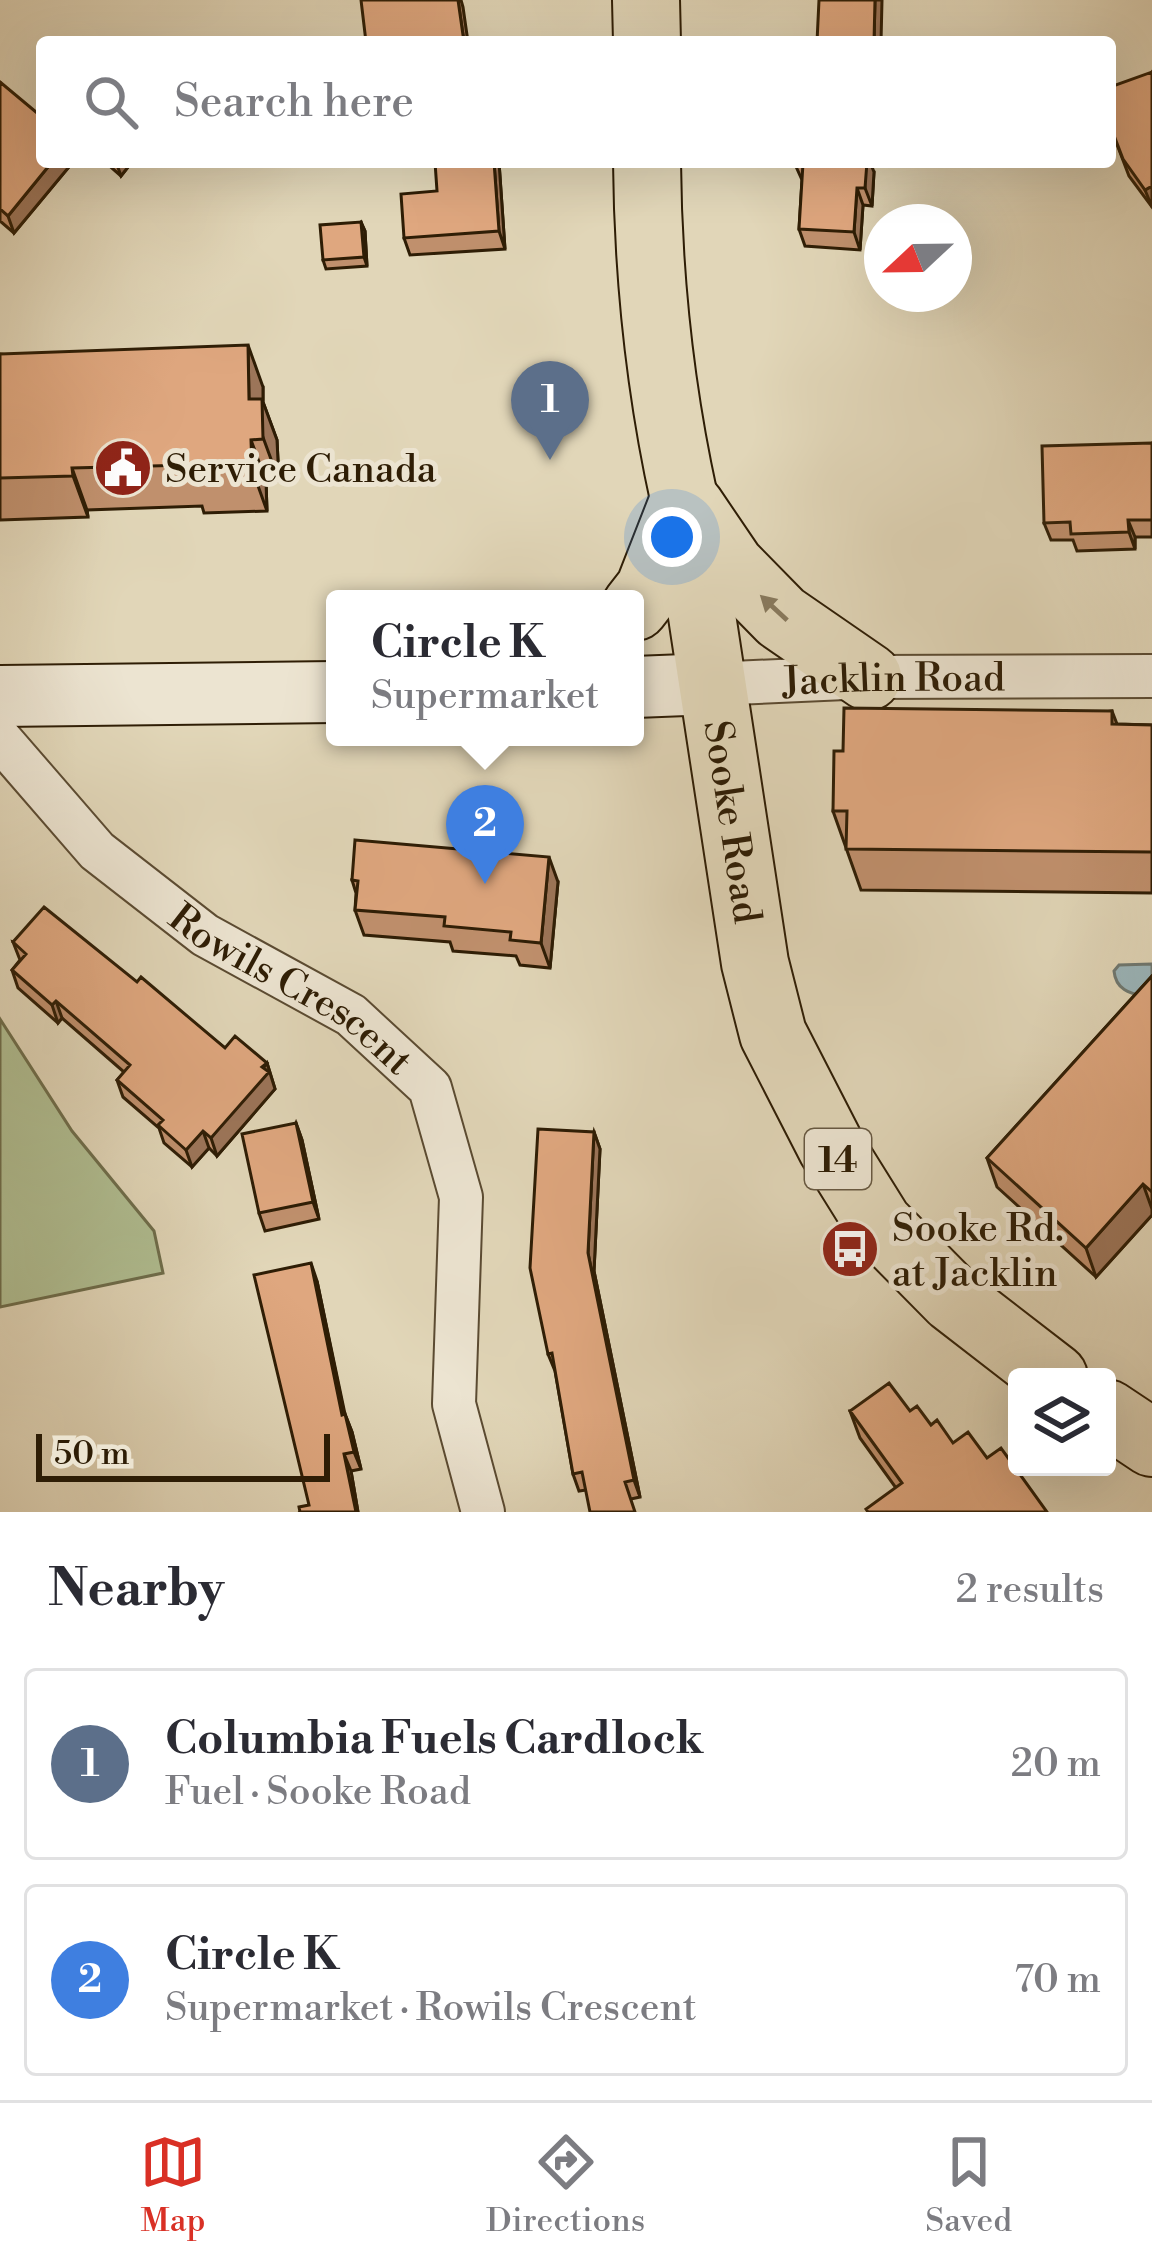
<!DOCTYPE html>
<html lang="en">
<head>
<meta charset="utf-8">
<style>
	body { margin:0; font-family:"Libre Bodoni",serif; background:#f2f2f3; color:#2b2b33 }
	.controls { position:absolute; right:36px; bottom:36px; display:grid; overflow:hidden; border-radius:12px; box-shadow:0 12px 48px #0002 }
	.controls button { width:108px; height:108px; display:grid; place-items:center; padding:0; border:0; border-bottom:3px solid #e1e1e2; background:#fff; color:#2b2b33; font:60px sans-serif }
	.compass { position:absolute; left:864px; top:204px; width:108px; height:108px; border-radius:50%; background:#fff; box-shadow:0 12px 48px #0002; rotate:248deg }
	.scale { position:absolute; left:36px; bottom:30px; width:294px; box-sizing:border-box; padding-left:12px; border:6px solid #2e1d05; border-top:0; font-size:33px; line-height:42px; white-space:nowrap; color:#2e1d05; -webkit-text-stroke:9px #ece4d1; paint-order:stroke }
	.you { position:absolute; left:672px; top:537px; width:42px; height:42px; margin:-30px; border:9px solid #fff; border-radius:50%; background:#1a73e8; box-shadow:0 0 0 18px #1a73e833 }
	.badge { display:grid; place-items:center; width:78px; height:78px; border-radius:50%; background:#d93025; color:#fff; font-size:39px; font-weight:700 }
	.pin { position:absolute; translate:-50% -99px; filter:drop-shadow(0 3px 6px #0008) }
	.pin::after { content:''; position:absolute; top:63px; width:42px; height:36px; background:inherit; clip-path:polygon(0 0,100% 0,50% 100%) }
	.popup { position:absolute; left:326px; top:590px; width:318px; height:156px; box-sizing:border-box; display:grid; place-content:center; border-radius:12px; background:#fff; filter:drop-shadow(0 3px 9px #0005); font-size:39px; white-space:nowrap; color:#7c7c81 }
	.popup b { font-size:45px; color:#2b2b33 }
	.popup::after { content:''; position:absolute; left:50%; top:100%; margin-left:-24px; border:24px solid transparent; border-top-color:#fff }
	.list { margin:0; padding:0; list-style:none }
	h2 { display:flex; justify-content:space-between; align-items:center; height:156px; margin:0; padding:0 48px; font-size:51px }
	h2 small { font-size:39px; font-weight:400; color:#7c7c81 }
	.list li { display:grid; grid-template-columns:78px 1fr auto; gap:36px; align-items:center; box-sizing:border-box; height:192px; margin:0 24px 24px; padding:0 24px; border:3px solid #e1e1e2; border-radius:12px }
	.list b { display:block; font-size:45px; white-space:nowrap }
	.list p { margin:0; font-size:39px; white-space:nowrap; color:#7c7c81 }
	.list em { font-size:39px; font-style:normal; color:#7c7c81 }
	.icon { flex:none; width:66px; height:66px; fill:none; stroke:currentColor; stroke-width:2; stroke-linecap:round; stroke-linejoin:round }
	.map { position:relative; flex:none; width:1152px; height:1512px; overflow:hidden }
	.search { position:absolute; background:#fff; box-shadow:0 12px 48px #0002; left:36px; right:36px; top:36px; height:132px; display:flex; align-items:center; gap:30px; box-sizing:border-box; padding:0 42px; border-radius:12px; color:#7c7c81; font-size:45px }
	.sheet { height:588px; background:#fff }
	nav { display:flex; justify-content:space-around; align-items:center; box-sizing:border-box; height:168px; border-top:3px solid #e1e1e2; background:#fff; font-size:33px; color:#7c7c81 }
	nav a { display:grid; justify-items:center; gap:6px }
	nav .on { color:#d93025 }
	.map>svg:first-child { display:block }
	.green { fill:#b0be92; stroke:#6f6e4c; stroke-width:3 }
	.water { fill:#9bb6bb; stroke:#6f7972; stroke-width:3 }
	.lines { fill:none; stroke-linecap:round; stroke-linejoin:round }
	.minor-casing { stroke:#5b4b32; stroke-width:46 }
	.secondary-casing { stroke:#2e1d05; stroke-width:64 }
	.primary-casing { stroke:#2e1d05; stroke-width:70 }
	.minor { stroke:#ece4d1; stroke-width:42 }
	.secondary { stroke:#ece4d1; stroke-width:60 }
	.primary { stroke:#e1d6b8; stroke-width:66 }
	.wall { fill:#c0906d; stroke:#2e1d05; stroke-width:3 }
	.shaded-wall { fill:#9c7559; stroke:#2e1d05; stroke-width:3 }
	.building { fill:#dfa77f; stroke:#2e1d05; stroke-width:3 }
	.oneway { fill:#887a5e }
	.labels { text-anchor:middle; stroke-width:10; stroke-linejoin:round; paint-order:stroke }
	.shield { fill:#ece4d1; stroke:#675942; stroke-width:3 }
	.shield-label { font-size:36px; font-weight:bold; fill:#2e1d05 }
	.poi-label { font-size:39px; fill:#2e1d05; stroke:#ece4d1; text-anchor:start }
	.street-label { font-size:39px; fill:#2e1d05; stroke:#ece4d1 }
</style>
</head>
<body>
<div class="map">
<svg width="1152" height="1512" viewBox="0 0 1152 1512">
	<rect width="100%" height="100%" fill="#e1d6b8"/>
	<filter id="stains"><feTurbulence type="fractalNoise" baseFrequency=".00167" numOctaves="4"/><feColorMatrix values="0 0 0 0 .2 0 0 0 0 .09 0 0 0 0 .02 0 0 0 .5 -.17"/></filter>
	<radialGradient id="worn" r=".72"><stop offset=".6" stop-color="#630" stop-opacity="0"/><stop offset="1" stop-color="#630" stop-opacity=".3"/></radialGradient>
	<path class="green" d="M0,1019L72,1131L154,1231L163,1273L0,1307Z"/>
	<path class="water" d="M1152,964V999C1135,994 1116,993 1114,971L1119,965Z"/>
	<g class="lines">
		<g class="minor-casing">
			<g id="minor">
				<path id="s1" d="M711,684L868,677L1152,676"/>
				<path id="s2" d="M0,739L97,851L205,935L351,1015L430,1088L461,1197L454,1404L483,1512"/>
			</g>
		</g>
		<g class="secondary-casing">
			<path id="secondary" d="M635,687L711,684
				M0,696L335,692"/>
		</g>
		<g class="primary-casing">
			<g id="primary">
				<path d="M646,0L647,42"/>
				<path id="s3" d="M647,162C648,274 660,389 684,498L755,963L773,1034L831,1147L879,1224L953,1299L1054,1377"/>
				<path d="M691,507L731,566L781,617L868,677"/>
				<path d="M635,607L649,589L683,502"/>
				<path d="M1107,1413L1152,1443"/>
			</g>
		</g>
		<use href="#minor" class="minor"/>
		<use href="#secondary" class="secondary"/>
		<use href="#primary" class="primary"/>
	</g>
	<path class="wall" d="M1152,72V207L1129,176L1110,126Z
		M0,82L42,162H73L14,233L0,221Z
		M105,162H132L121,176Z
		M499,162L505,249L410,255L404,238L437,191Z
		M794,162L874,172L872,206L863,205L860,250L805,246L799,229L802,180Z
		M361,222L365,231L367,266L326,269L323,260Z
		M0,354L263,387V402L277,440L279,481H266L267,511L204,513L202,506L87,510L88,517L0,520Z
		M1152,443V537H1135V549L1077,551L1073,540H1051L1044,523Z
		M1112,711L1117,724L1152,725V893L861,890L833,811L843,751Z
		M352,880L558,882L550,968L520,965L516,956L453,951L450,942L364,935L355,910L356,893Z
		M13,942L137,982L225,1048L267,1063L275,1089L217,1156L209,1148L192,1167L164,1143L159,1128L123,1097L117,1080L124,1072L62,1018L58,1023L18,988L12,970L20,960Z
		M1152,976V1215L1096,1277L997,1187L987,1158Z
		M296,1123L302,1140L319,1219L265,1231L259,1213Z
		M594,1132L600,1149L594,1271L640,1497L631,1499L586,1490L579,1491L573,1474L555,1371L548,1354Z
		M317,1281L345,1414L352,1432L361,1469L351,1471L358,1512H300L309,1505Z
		M850,1411H910L953,1443L987,1458L896,1488L860,1438Z"/>
	<path class="shaded-wall" d="M458,0H461L463,7L468,42H464Z
		M875,0H882L881,42H874Z
		M52,162H73L14,233L8,216Z
		M116,162H132L121,176Z
		M494,162H499L505,249L499,231Z
		M863,162H870L874,172L872,206L865,188Z
		M1152,186V207L1145,190Z
		M857,188L863,205L860,250L854,232Z
		M361,222L365,231L367,266L364,257Z
		M248,345L263,387V402L277,440L279,481L249,399Z
		M251,440L266,481L267,511L252,469Z
		M72,468L87,510L88,517L73,476Z
		M1128,520L1135,537V549L1129,532Z
		M549,857L558,882L550,968L541,943Z
		M56,1001L62,1018L58,1023L52,1005Z
		M267,1063L275,1089L217,1156L211,1138Z
		M296,1123L302,1140L319,1219L313,1202Z
		M203,1131L209,1148L192,1167L186,1150Z
		M594,1132L600,1149L594,1271L640,1497L634,1480L588,1253Z
		M1143,1184L1152,1209V1215L1096,1277L1086,1248Z
		M311,1263L317,1281L348,1432L342,1415Z
		M345,1414L352,1432L361,1469L354,1452Z
		M344,1454L351,1471L358,1512H356Z"/>
	<path class="building" d="M361,0H458L464,42H366Z
		M819,0H875L874,42H817Z
		M1152,72V186L1145,190L1123,159L1110,125V87Z
		M0,82L42,117V162H52L8,216L0,209Z
		M435,162H494L499,231L404,238L401,194L437,191Z
		M794,162H867L865,188H857L854,232L799,229L803,163Z
		M361,222L364,257L323,260L320,225Z
		M248,345L249,399H262L263,439L251,440L252,469L189,471V465L72,468L73,476L0,478V354Z
		M1152,443V520H1128L1129,532L1071,534L1070,522L1044,523L1042,446Z
		M844,708L1112,711V724L1152,725V852L846,849L847,811H833L834,751H843Z
		M355,840L549,857L541,943L510,940L511,932L444,926L445,917L355,910L358,881L352,880Z
		M44,907L137,982L141,977L225,1048L235,1036L267,1063L262,1067L269,1072L211,1138L203,1131L186,1150L158,1125L163,1120L117,1080L130,1065L56,1001L52,1005L12,970L26,954L13,942Z
		M1152,976V1192L1143,1184L1086,1248L987,1158Z
		M296,1123L313,1202L259,1213L242,1134Z
		M538,1129L594,1132L588,1253L634,1480L625,1482L635,1512H590L582,1472L573,1474L552,1353L548,1354L530,1268Z
		M311,1263L342,1415L345,1414L354,1452L344,1454L356,1512H300L299,1507L309,1505L254,1275Z
		M889,1383L910,1411L917,1406L931,1425L937,1420L953,1443L968,1432L987,1458L1001,1448L1047,1512H868L866,1509L902,1483L850,1411Z"/>
	<defs><path id="oneway-solid" d="M-6-.8H1V-3.2L6.5 0L1 3.2V.8H-6Z" transform="scale(3)"/></defs>
	<use class="oneway" href="#oneway-solid" transform="translate(774 608) rotate(-137)"/>
	<defs>
		<g id="civic-disc" transform="scale(3)"><circle r="9.5" fill="#8f2418" stroke="#ece4d1"/><path d="M-.6-6.5H3V-4.5H.6V-3L4-1V1h2V6H-6V1h2V-1L-.6-3ZM-1.2 2.5V6h2.4V2.5Z" fill="#fff"/></g>
		<g id="bus-disc" transform="scale(3)"><circle r="9.5" fill="#8f2418" stroke="#ece4d1"/><path d="M-5-6H5V4H4V6H2V4H-2V6H-4V4H-5ZM-3.5-4V0h7V-4ZM-3.5 1.2v1.5H-2V1.2ZM2 1.2v1.5H3.5V1.2Z" fill="#fff"/></g>
	</defs>
	<g fill-rule="evenodd">
		<use href="#civic-disc" x="123" y="468"/>
		<use href="#bus-disc" x="850" y="1249"/>
	</g>
	<g class="labels">
		<rect class="shield" x="805" y="1129" width="66" height="60" rx="9"/>
		<g class="shield-label">
			<text x="838" y="1172">14</text>
		</g>
		<g class="poi-label">
			<text x="165" y="482">Service Canada</text>
			<text x="892" y="1241">Sooke Rd.<tspan x="892" dy="45">at Jacklin</tspan></text>
		</g>
		<g class="street-label">
			<text dy="14" stroke="none"><textPath href="#s1" startOffset="183">Jacklin Road</textPath></text>
			<text dy="14" stroke="none"><textPath href="#s3" startOffset="666">Sooke Road</textPath></text>
			<text dy="14" stroke="none"><textPath href="#s2" startOffset="387">Rowils Crescent</textPath></text>
		</g>
	</g>
	<rect width="100%" height="100%" filter="url(#stains)"/>
	<rect width="100%" height="100%" fill="url(#worn)"/>
</svg>
<div class="controls">
<button><svg class="icon" aria-label="layers" viewBox="0 0 24 24"><path d="M12 4l9 5-9 5-9-5zM3 14l9 5 9-5"/></svg></button>
</div>
<svg class="compass" viewBox="-18 -18 36 36"><path d="M0-13l5 13h-10z" fill="#e53935"/><path d="M0 13l5-13h-10z" fill="#7c7c81"/></svg>
<div class="scale">50 m</div>
<div class="you"></div>
<div class="pin badge" style="left:550px;top:460px;background:#5c6f8a">1</div>
<div class="pin badge" style="left:485px;top:884px;background:#3f7fe0">2</div>
<div class="popup"><b>Circle K</b>Supermarket</div>
<div class="search"><svg class="icon" aria-label="search" viewBox="0 0 24 24"><circle cx="10" cy="10" r="6"/><path d="M15 15l6 6"/></svg>Search here</div>
</div>
<section class="sheet">
<h2>Nearby<small>2 results</small></h2>
<ul class="list">
<li><span class="badge" style="background:#5c6f8a">1</span><div><b>Columbia Fuels Cardlock</b><p>Fuel · Sooke Road</p></div><em>20 m</em></li>
<li><span class="badge" style="background:#3f7fe0">2</span><div><b>Circle K</b><p>Supermarket · Rowils Crescent</p></div><em>70 m</em></li>
</ul>
</section>
<nav>
<a class="on"><svg class="icon" aria-label="map" viewBox="0 0 24 24"><path d="M3 6l6-2 6 2 6-2v14l-6 2-6-2-6 2zM9 4v14M15 6v14"/></svg>Map</a>
<a><svg class="icon" aria-label="directions" viewBox="0 0 24 24"><path d="M12 3l9 9-9 9-9-9zM9 14v-3h6M13 9l2 2-2 2"/></svg>Directions</a>
<a><svg class="icon" aria-label="saved" viewBox="0 0 24 24"><path d="M7 4h10v16l-5-4-5 4z"/></svg>Saved</a>
</nav>
</body>
</html>
